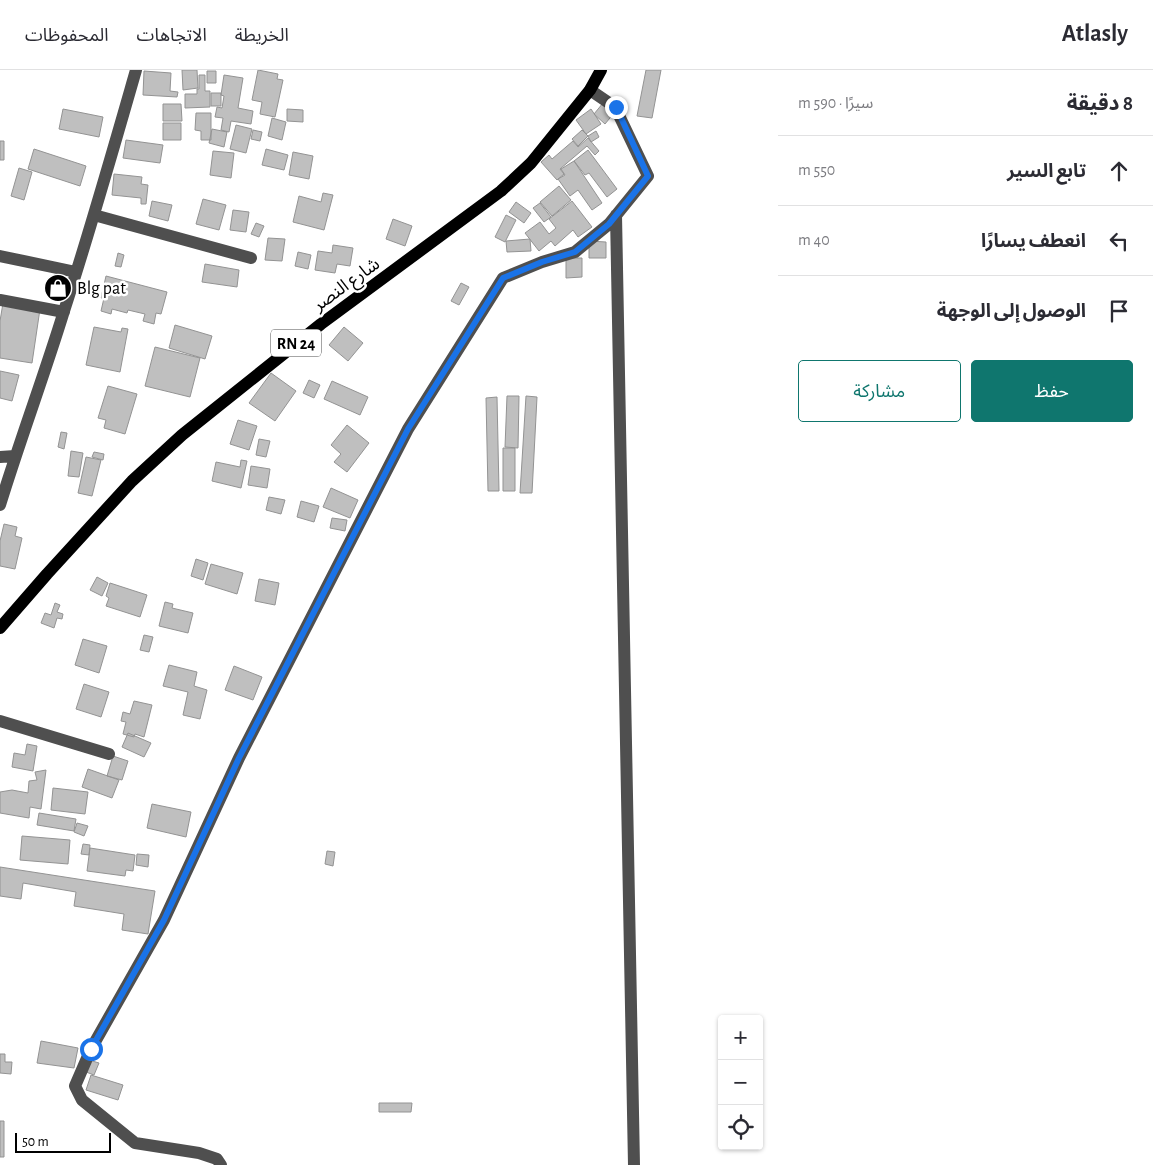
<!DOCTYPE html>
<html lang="ar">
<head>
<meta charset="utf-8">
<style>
	body { margin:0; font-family:"Alegreya Sans","Noto Sans Arabic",sans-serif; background:#f2f2f3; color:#2b2b33; direction:rtl }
	.controls { position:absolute; right:15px; bottom:15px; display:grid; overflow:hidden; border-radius:5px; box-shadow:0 1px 4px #0004 }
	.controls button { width:45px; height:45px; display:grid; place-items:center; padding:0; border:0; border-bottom:1px solid #e1e1e2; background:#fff; color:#2b2b33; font:25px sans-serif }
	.scale { position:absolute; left:15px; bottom:12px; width:96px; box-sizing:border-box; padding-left:5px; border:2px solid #000; border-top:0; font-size:14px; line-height:18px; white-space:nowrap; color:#000; -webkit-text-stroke:4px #fff; paint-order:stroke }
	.stop { position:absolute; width:15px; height:15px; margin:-11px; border:4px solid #1a73e8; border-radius:50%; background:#fff }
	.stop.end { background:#1a73e8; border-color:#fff; box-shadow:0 1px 5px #0008 }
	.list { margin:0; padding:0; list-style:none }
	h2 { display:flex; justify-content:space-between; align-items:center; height:65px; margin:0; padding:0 20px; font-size:21px }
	h2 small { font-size:16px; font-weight:400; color:#7c7c81 }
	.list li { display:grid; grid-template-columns:32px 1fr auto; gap:15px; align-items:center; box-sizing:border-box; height:70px; padding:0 20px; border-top:1px solid #e1e1e2 }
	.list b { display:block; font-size:19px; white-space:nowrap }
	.list em { font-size:16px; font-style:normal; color:#7c7c81 }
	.actions { display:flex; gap:10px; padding:15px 20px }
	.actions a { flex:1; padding:11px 0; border:1px solid #0f766e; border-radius:5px; text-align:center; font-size:18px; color:#0f766e }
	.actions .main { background:#0f766e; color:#fff }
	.icon { flex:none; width:28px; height:28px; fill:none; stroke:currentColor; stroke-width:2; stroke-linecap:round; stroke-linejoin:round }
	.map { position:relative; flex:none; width:778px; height:1095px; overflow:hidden; direction:ltr }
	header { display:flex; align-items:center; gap:30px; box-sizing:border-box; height:70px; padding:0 25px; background:#fff; border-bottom:1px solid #e1e1e2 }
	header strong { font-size:24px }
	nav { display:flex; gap:28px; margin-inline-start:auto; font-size:18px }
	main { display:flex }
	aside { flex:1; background:#fff }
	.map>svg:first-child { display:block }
	.building { fill:#bfbfbf; stroke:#939393 }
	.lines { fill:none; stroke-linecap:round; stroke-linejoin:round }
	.minor { stroke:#4f4f4f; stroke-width:12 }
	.major { stroke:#000; stroke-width:12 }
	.route { stroke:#1a73e8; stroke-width:6 }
	.labels { text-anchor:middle; stroke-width:5; stroke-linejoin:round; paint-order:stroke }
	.shield { fill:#fff; stroke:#4c4c4c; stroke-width:1 }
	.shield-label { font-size:16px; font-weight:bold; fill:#000 }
	.street-label { font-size:18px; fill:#000; stroke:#fff }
	.poi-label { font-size:18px; fill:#000; stroke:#fff; text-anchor:start }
</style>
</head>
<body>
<header>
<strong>Atlasly</strong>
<nav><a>الخريطة</a><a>الاتجاهات</a><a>المحفوظات</a></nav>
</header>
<main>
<aside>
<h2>8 دقيقة<small>سيرًا · 590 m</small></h2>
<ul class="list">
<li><svg class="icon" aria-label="ahead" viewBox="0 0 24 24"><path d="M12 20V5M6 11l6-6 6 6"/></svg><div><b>تابع السير</b></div><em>550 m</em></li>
<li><svg class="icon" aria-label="left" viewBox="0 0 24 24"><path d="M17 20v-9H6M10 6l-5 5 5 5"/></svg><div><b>انعطف يسارًا</b></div><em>40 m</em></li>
<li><svg class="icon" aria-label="arrive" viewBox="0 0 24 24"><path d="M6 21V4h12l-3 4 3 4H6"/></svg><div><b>الوصول إلى الوجهة</b></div></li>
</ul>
<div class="actions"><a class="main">حفظ</a><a>مشاركة</a></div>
</aside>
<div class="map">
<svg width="778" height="1095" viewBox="0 0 778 1095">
	<rect width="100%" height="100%" fill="#fff"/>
	<path class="building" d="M182,0H197L198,18L183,20Z
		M258,0L278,4L277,9L283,10L275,47L260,44L262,32L252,30Z
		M646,0H661L652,48L637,46Z
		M144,1L171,3L170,21L178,22L177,27L143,25Z
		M207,1H216V13H207Z
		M199,5H205V21H210V37L185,38V24H197V19H199Z
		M224,5L243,8L238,38L253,41L251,54L231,51L229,62L221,60L223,48L215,47L217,37L222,38L224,26L221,25Z
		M211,23H221V36H211Z
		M603,33L614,43L605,54L594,44Z
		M163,34H181L182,51H163Z
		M63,39L103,47L99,67L59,59Z
		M287,39L303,40V52L287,51Z
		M591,39L601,54L586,64L576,50Z
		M196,43H211V70H201V61L195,60Z
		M272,48L286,52L282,70L268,66Z
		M163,53H181V70H163Z
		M236,55L252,59L246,83L230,79Z
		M212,59L227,62L224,77L209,73Z
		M253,60L262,62L260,71L251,69Z
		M582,60L588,66L578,76L572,69Z
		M596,61L599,67L591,72L588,66Z
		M588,68L599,81L595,85L587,76L560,99L564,104L557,110L541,92L549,85L552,89L573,71L578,77Z
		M126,70L163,75L160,93L123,88Z
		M0,71H4V90H0Z
		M34,79L86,96L80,116L28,99Z
		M266,79L288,85L284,100L262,95Z
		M588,80L617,119L607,127L589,103L585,105L574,91Z
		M213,81L234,83L231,108L210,105Z
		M293,82L313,86L309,109L289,105Z
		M574,91L602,133L592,140L578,120L570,126L558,109L565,105L561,99Z
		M19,98L32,102L24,130L11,126Z
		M114,104L142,107L141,114L148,115L146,134H141V128L112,125Z
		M559,116L571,130L552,146L540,132Z
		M323,123L333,125L324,160L293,152L299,126L321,132Z
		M203,129L226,135L219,160L196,154Z
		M152,131L172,135L168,151L149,146Z
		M572,131L592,157L578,167L573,160L555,176L551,171L539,181L525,163L540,152L549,164L556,158L549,149Z
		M516,132L531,143L524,153L509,142Z
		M540,133L551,147L544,152L533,138Z
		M233,140L249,142L246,162L230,160Z
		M506,145L516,150L505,172L495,167Z
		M393,149L412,156L405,176L386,169Z
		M256,153L264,156L259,167L251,164Z
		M268,168L285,169L282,191L265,190Z
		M530,169L531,181L507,182L506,171Z
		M589,171L606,172V188H589Z
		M333,175L353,178L350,196L337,194L335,203L315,200L318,181L332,183Z
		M298,182L311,185L308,199L295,196Z
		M118,183L124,185L121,197L115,196Z
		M566,188H582V207L566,208Z
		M205,194L239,200L237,217L202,212Z
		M106,206L167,222L161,244L156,243L154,254L143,251L145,244L128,240L127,243L112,239L111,244L101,241L104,228H101Z
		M461,213L469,217L459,235L451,231Z
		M3,233L40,239L32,293L0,288V251Z
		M175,255L212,266L205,289L169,278Z
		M94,257L121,262L122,258L128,259L120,302L86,295Z
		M344,257L363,273L348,291L329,275Z
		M155,277L200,288L190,327L145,316Z
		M0,301L19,305L12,331L0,328Z
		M271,303L296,321L275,351L249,333Z
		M309,310L320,315L314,328L303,323Z
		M332,311L368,327L360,345L324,329Z
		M108,316L137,324L125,364L104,358L106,350L98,348Z
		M507,326H519L518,378L505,377Z
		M526,326L537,327L532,423H520Z
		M497,327L499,421H488L486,328Z
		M238,350L257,356L249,380L230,374Z
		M347,355L369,373L347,402L334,392L341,384L331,375Z
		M61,362L67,363L64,379L58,377Z
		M259,369L270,371L266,387L256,385Z
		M503,378H515V421H503Z
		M71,381L83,383L79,407L68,406Z
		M94,382L104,384L103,390L92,387Z
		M86,387L101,390L92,426L78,423Z
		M241,390L247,391L241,418L212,411L216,392L240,397Z
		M251,396L270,399L267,418L248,415Z
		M331,418L358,430L350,448L323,437Z
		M269,427L285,430L281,444L266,440Z
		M301,431L319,436L314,452L297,447Z
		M332,448L347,450L345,461L330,458Z
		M4,454L17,457L15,466L22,468L15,499L0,496V471Z
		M196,489L208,493L203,510L191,506Z
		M211,494L243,503L237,524L205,514Z
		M97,507L108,513L102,526L90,520Z
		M259,509L279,513L275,535L255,531Z
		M110,513L147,525L140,547L106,536L109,528L106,526Z
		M165,532L173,534L172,538L193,543L188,563L159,556Z
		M55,533L60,535L57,542L63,544L62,549L57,548L54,558L41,553L45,543L51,545Z
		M144,565L153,567L149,582L140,580Z
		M83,569L107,576L99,603L75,595Z
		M169,595L197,602L194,616L207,620L200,649L183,645L188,622L163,616Z
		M234,596L262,607L253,630L225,620Z
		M84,614L109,622L101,647L76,639Z
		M134,631L152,635L144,667L135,664L134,667L123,664L126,652L121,651L123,642L130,644Z
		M128,663L151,673L144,687L122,677Z
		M27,674L37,676L33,701L12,697L14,683L25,685Z
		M113,686L128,691L122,710L107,706Z
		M88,699L119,710L112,728L82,717Z
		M46,700L41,739L30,737L29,748L0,743V722L12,720L28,723L29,711L37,710L35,702Z
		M53,718L88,722L85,744L51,740Z
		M152,734L191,742L186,767L147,758Z
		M39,743L76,749L74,761L37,755Z
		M77,753L88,756L84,766L74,762Z
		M22,766L70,770L68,794L20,790Z
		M83,774L90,775L89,785L81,784Z
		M90,778L135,785L133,801L126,800L125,806L87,801Z
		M327,781L335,782L333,796L325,794Z
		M137,784L149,785L148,797L136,795Z
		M0,797L155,821L148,864L122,860L124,844L74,836L76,822L23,813L21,829L0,826Z
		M41,971L78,978L74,998L37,993Z
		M0,984H5V992H12L11,1004L0,1003Z
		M89,990L99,993L94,1005L86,1002Z
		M91,1005L123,1015L118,1030L86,1020Z
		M379,1033H412L411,1042H379Z
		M0,1051H4V1087H0Z"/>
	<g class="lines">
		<path class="minor" d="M94,145L251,188
			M616,145L634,1095
			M0,186L76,202
			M0,230L64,242
			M0,387L15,386
			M0,435C20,370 44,306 64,241C90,161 113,80 136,0
			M0,651L109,684
			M221,1095L217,1089L199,1083L135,1073L82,1030L75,1016L91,979L164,850L239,688L408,359L503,208L542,192L575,182L609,154L648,106L615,37L590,20"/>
		<path class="major" d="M0,558L47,504L132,411L182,365L321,254L501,121L531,93L590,20L601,0"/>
	</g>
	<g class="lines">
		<path class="route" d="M91,979L164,850L239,688L408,359L503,208L542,192L575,182L609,154L648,106L616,37"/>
	</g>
	<defs>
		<g id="shop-disc" transform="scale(1.4375)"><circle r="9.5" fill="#000" stroke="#fff"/><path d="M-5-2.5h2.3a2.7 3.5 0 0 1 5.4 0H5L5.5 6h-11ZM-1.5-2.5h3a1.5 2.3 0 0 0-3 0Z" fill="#fff"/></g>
	</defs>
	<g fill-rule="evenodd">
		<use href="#shop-disc" x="58" y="218"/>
	</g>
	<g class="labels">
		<rect class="shield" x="271" y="259.5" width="50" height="27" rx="4"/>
		<g class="shield-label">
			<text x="296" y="279">RN 24</text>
		</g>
		<g class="street-label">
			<text transform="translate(346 214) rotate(-36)" y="6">شارع النصر</text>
		</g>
		<g class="poi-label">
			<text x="77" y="224">Blg pat</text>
		</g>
	</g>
</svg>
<div class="controls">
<button>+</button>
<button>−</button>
<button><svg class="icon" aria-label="locate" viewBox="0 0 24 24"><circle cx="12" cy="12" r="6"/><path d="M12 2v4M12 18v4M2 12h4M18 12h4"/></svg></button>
</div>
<div class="scale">50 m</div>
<div class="stop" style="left:91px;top:979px"></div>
<div class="stop end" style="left:616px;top:37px"></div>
</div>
</main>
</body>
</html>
